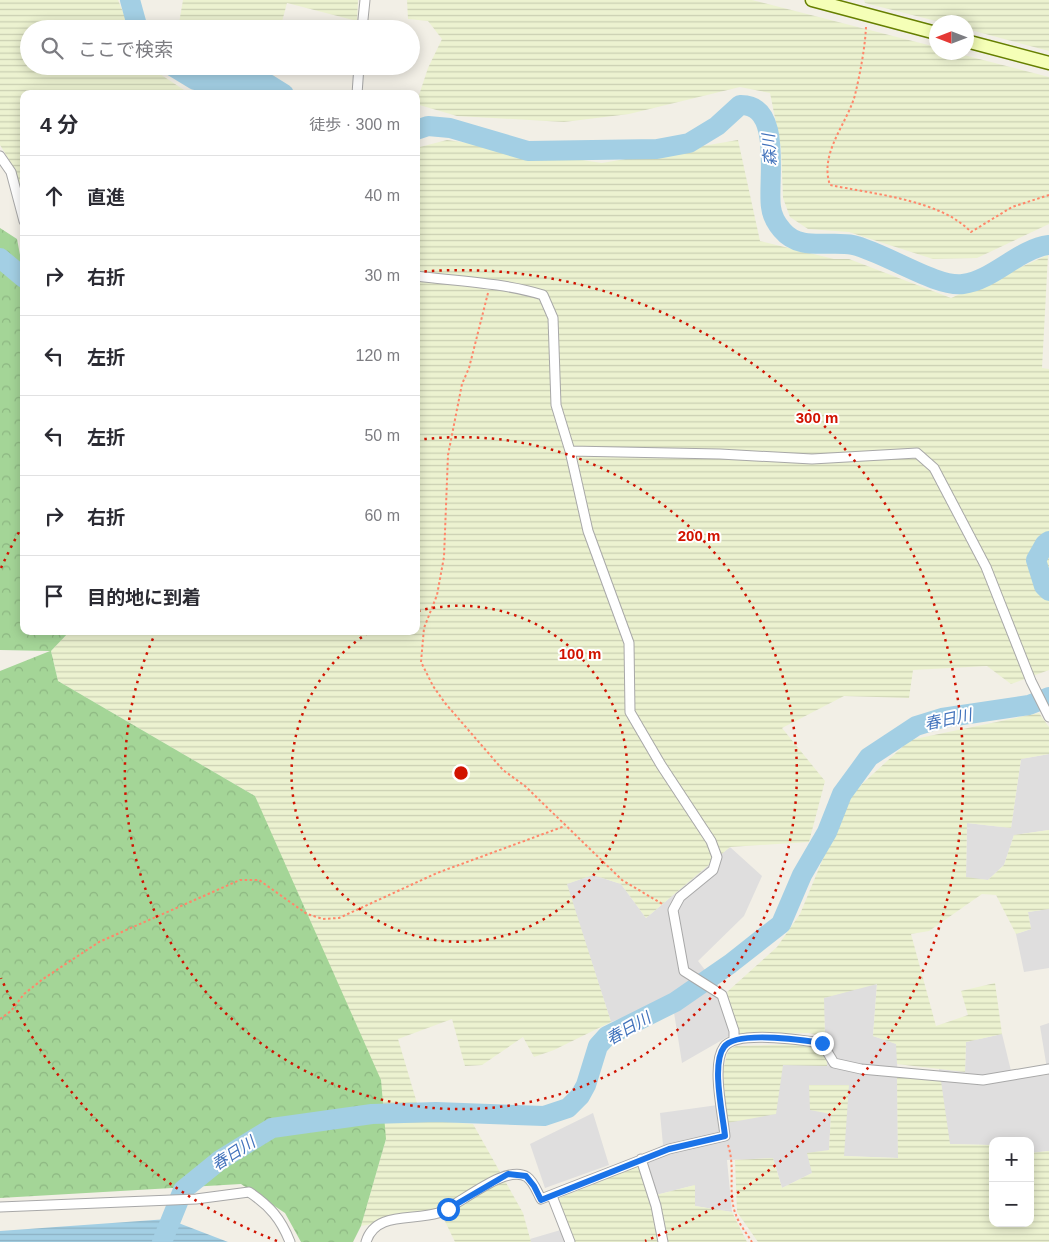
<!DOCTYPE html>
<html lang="ja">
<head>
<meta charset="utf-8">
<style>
	body { margin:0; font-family:Arial,"Noto Sans JP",sans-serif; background:#f7f7f7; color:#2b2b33 }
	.controls { position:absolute; right:15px; bottom:15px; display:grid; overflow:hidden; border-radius:10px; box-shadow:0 2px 12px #0003 }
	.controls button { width:45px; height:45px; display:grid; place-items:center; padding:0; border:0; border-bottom:1px solid #e1e1e2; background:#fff; color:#2b2b33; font:25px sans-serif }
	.compass { position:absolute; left:929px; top:15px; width:45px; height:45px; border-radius:50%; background:#fff; box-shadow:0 2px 12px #0003; rotate:270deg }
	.stop { position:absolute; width:15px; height:15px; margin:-11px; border:4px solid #1a73e8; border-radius:50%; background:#fff }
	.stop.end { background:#1a73e8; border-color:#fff; box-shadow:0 1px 5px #0008 }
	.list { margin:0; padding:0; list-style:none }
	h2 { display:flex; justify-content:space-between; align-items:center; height:65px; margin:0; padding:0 20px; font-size:21px }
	h2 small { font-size:16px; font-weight:400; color:#7c7c81 }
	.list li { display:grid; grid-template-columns:32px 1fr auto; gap:15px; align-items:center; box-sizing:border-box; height:80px; padding:0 20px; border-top:1px solid #e1e1e2 }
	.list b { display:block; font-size:19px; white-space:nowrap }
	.list em { font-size:16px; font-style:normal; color:#7c7c81 }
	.icon { flex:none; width:28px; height:28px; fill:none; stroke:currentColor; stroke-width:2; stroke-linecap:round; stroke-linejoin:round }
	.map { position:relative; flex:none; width:1049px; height:1242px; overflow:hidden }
	.search { position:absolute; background:#fff; box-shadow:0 2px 12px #0003; left:20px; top:20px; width:400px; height:55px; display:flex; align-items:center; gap:12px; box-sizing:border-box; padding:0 18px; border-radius:28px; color:#7c7c81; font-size:19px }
	.panel { position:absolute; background:#fff; box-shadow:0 2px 12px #0003; left:20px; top:90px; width:400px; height:545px; border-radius:10px }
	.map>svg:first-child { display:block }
	.residential { fill:#dfdede }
	.farmland { fill:url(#farmland-rules) }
	.forest { fill:url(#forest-crowns) }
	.water { fill:url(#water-rules) }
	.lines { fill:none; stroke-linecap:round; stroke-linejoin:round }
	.river { stroke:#a3cfe4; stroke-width:20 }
	.street-casing { stroke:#a8a8a8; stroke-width:11 }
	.secondary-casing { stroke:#667f00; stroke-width:15 }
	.path { stroke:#ff876a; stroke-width:2; stroke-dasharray:2.5 2.5; stroke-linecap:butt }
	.street { stroke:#fff; stroke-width:9 }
	.secondary { stroke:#f5ffb7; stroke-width:12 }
	.route { stroke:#1a73e8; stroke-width:6 }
	.ring { fill:none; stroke:#d11300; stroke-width:2.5; stroke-dasharray:2.5 5 }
	.labels { text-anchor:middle; stroke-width:4; stroke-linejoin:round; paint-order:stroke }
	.water-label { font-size:16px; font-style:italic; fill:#4273bc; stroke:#fff }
	.centre { fill:#d11300; stroke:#fff; stroke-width:2.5 }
	.ring-label { font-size:15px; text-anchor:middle; font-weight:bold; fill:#d11300; stroke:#fff; stroke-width:4; stroke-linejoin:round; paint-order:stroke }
</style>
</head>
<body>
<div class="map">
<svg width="1049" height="1242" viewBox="0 0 1049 1242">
	<defs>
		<pattern id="farmland-rules" width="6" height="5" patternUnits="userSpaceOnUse" patternTransform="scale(1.25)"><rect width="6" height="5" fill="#ecf2d0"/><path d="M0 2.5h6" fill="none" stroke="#cacfb2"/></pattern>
		<pattern id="forest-crowns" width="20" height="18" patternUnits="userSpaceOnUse" patternTransform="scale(1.25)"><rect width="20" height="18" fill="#a4d597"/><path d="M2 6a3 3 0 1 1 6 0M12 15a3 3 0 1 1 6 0" fill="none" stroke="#8db782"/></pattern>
		<pattern id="water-rules" width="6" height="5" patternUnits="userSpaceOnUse" patternTransform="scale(1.25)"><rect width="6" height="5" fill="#a3cfe4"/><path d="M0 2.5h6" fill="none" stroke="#8cb1c3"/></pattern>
	</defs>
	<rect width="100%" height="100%" fill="#f2efe6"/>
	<path class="residential" d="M1049,754V830L1014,835L1004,865L988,880L966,878L967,823L1011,828L1021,759Z
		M730,847L762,876L744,916L698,961L727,998L729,1036L682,1063L672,1000L611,1022L566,884L593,875L621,884L646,918Z
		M1049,909V968L1024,972L1016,934L1031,929L1028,912Z
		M877,983L873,1036L897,1044L898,1158L843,1156L848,1085L831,1114L829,1150L812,1173L782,1188L773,1158L727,1160L732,1212L695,1206V1185L656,1195L643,1155L663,1145L660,1113L725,1104L783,1065H827L823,998Z
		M1049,1023V1151L1030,1153V1141H993V1159L990,1145L949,1144L939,1069L965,1072L966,1042L1002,1034L1013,1079L1048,1075L1040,1026Z
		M593,1113L609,1165L545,1188L530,1144Z
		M564,1229L567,1242H531L530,1239Z"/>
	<path class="farmland" d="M0,0H118L130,29H29V66H148L190,94H24V205L13,166L0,145Z
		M183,0H358L357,21L287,3L280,29H178Z
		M407,0H752L936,47V52L956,53L1049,77V224L977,258L933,259L849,232L808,229L790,217L783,198L781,148L770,93L740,87L629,114L564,122L457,116L416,104L428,68L442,39L428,21L408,19Z
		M864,0H1049V51L967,29L966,22H940L865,3Z
		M447,140L602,163L738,140L760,241L834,259H849L951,298L1048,255L1042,368L1049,369V670L1011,684L987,666L913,670L909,698L844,696L782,728L825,781L809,842L730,847L646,918L621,884L593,875L567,884L611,1022L554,1050L534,1057L523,1037L482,1065L465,1066L452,1019L398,1039L422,1120L473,1124L523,1213L531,1242H455L440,1211L361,1226L386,1139L255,796L58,681L51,651L70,631H416V148Z
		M1039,713L1049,727V754L1021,759L1011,828L967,823L966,877L988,880L1004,865L1014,835L1049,830V909L1028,912L1031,929L1016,934L996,895L982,894L929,931L911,934L936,1026L968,1015L961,991L995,983L1002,1034L966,1042L965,1072L897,1064L896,1044L873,1036L877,984L824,998L825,1037L809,1033L739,1034L736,1030L727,992L777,947L800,914L849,796L910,740Z
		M803,1044L814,1045L827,1055V1066L783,1065L776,1114L727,1123L723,1071L727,1054L730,1049L736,1046Z
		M897,1077L941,1081L950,1144L991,1145L993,1159V1223H1030V1153L1049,1151V1242H758L737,1212L735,1160L773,1158L782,1188L812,1173L807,1153L829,1150L831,1114L810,1110L809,1085H849L844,1156L898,1158Z
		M640,1165L655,1221L658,1242H574L557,1199Z
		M695,1185V1206L732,1212L747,1242H666L656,1195Z"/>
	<path class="forest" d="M0,228L17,239L24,276V631H70L51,651L58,681L255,796L381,1080L386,1139L361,1226L353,1242H301L285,1213L241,1184L0,1198V671L50,651L0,650Z"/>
	<path class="water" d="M168,1219L228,1242H0V1231Z"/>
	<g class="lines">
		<path class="river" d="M130,0L138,29
			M172,66L195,80L268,84L284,94
			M416,130L428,126L450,128L528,151L657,149L689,143L717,126L740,105C784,104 767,182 771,207C772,216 776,223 782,230C800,252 829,240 853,245C884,252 937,288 963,284C994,280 1018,249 1049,245
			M0,258L24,278
			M1049,541L1045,544L1036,560L1044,586L1049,591
			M162,1242L183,1190L220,1160L272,1128L372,1114L436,1112L544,1116L568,1108L580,1096L586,1085L598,1046L607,1036L675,1002L730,964L781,924L802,875L827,832L842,794L869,757L916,726L942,718L1029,705L1049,697"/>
		<g class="street-casing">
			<path id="street" d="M362,29L365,0
				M357,94L359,66
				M0,156L11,172L24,221
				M416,276C457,281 505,283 543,295L553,318L556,405L570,451L588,531L629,643L630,712L661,765L711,841L717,857L713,870L680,897L673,910L684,971L722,995L734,1031V1039
				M570,451L720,454L812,459L917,453L934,468L986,567L1031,681L1049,717
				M641,1159L656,1206L663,1242
				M552,1196L570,1242
				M0,1207L196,1199L249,1192C270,1206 281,1219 290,1242
				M366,1242C375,1211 413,1221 438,1213C460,1205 506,1163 527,1177C534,1182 537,1192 541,1199L669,1149L725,1136C723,1115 711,1064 724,1047C736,1030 802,1040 822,1043L834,1063L861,1069L983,1080L1049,1069"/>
		</g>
		<g class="secondary-casing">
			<path id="secondary" d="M812,0L936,33
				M966,41L1049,63"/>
		</g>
		<path class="path" d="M866,27C865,48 860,74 855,95C847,124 819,153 830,185C873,194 941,200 971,232L1012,207L1049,195
			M488,293L469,368L462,384L448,455L444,557L437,595L424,628L421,662L433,686L445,703L503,770L525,786L622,880L664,905
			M0,1019L11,1011L24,994L43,979L99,942L240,880H259L307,914L323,919L339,918L437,873L565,826
			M728,1145C736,1168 727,1193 736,1215C739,1224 747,1234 752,1242"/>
		<use href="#street" class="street"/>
		<use href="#secondary" class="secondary"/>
	</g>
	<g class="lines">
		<path class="route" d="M448,1209L508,1174L526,1176L534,1186L541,1200L669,1149L725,1136C723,1115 711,1064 724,1047C736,1030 802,1040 822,1043"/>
	</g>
	<g class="ring">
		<path d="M418 611A168 168 0 1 1 371 631"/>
		<path d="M417 440A336 336 0 1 1 155 634"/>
		<path d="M277 1241A503 503 0 0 1 1 978M1 568A503 503 0 0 1 23 525M417 272A503 503 0 0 1 645 1241"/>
	</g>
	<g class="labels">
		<g class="water-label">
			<text transform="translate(769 150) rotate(-94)" y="6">森川</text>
			<text transform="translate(948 719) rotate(-12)" y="6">春日川</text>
			<text transform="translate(628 1028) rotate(-30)" y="6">春日川</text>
			<text transform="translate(233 1153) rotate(-33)" y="6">春日川</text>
		</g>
	</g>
	<circle cx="461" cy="773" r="8" class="centre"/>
	<g class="ring-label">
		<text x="817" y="423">300 m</text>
		<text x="699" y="541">200 m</text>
		<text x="580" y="659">100 m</text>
	</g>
</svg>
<div class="controls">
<button>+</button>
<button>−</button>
</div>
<svg class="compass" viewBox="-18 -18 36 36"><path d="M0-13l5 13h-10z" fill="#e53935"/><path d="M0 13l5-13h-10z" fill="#7c7c81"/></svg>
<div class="stop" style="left:448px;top:1209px"></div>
<div class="stop end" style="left:822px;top:1043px"></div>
<div class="search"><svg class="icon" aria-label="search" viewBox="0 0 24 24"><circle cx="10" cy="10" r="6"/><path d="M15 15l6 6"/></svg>ここで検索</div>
<section class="panel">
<h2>4 分<small>徒歩 · 300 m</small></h2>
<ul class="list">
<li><svg class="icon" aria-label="ahead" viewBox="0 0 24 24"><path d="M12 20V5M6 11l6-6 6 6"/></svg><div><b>直進</b></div><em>40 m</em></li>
<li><svg class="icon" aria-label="right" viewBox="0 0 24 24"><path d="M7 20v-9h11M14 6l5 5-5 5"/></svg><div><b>右折</b></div><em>30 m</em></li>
<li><svg class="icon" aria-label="left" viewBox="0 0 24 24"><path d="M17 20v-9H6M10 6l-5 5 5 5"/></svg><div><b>左折</b></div><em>120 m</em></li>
<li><svg class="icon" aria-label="left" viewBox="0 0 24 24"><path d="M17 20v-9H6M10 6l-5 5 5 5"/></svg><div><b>左折</b></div><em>50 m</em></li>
<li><svg class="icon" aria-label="right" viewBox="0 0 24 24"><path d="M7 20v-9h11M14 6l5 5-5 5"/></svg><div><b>右折</b></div><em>60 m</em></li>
<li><svg class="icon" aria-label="arrive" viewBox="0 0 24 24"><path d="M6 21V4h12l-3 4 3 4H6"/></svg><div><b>目的地に到着</b></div></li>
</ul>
</section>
</div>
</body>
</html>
